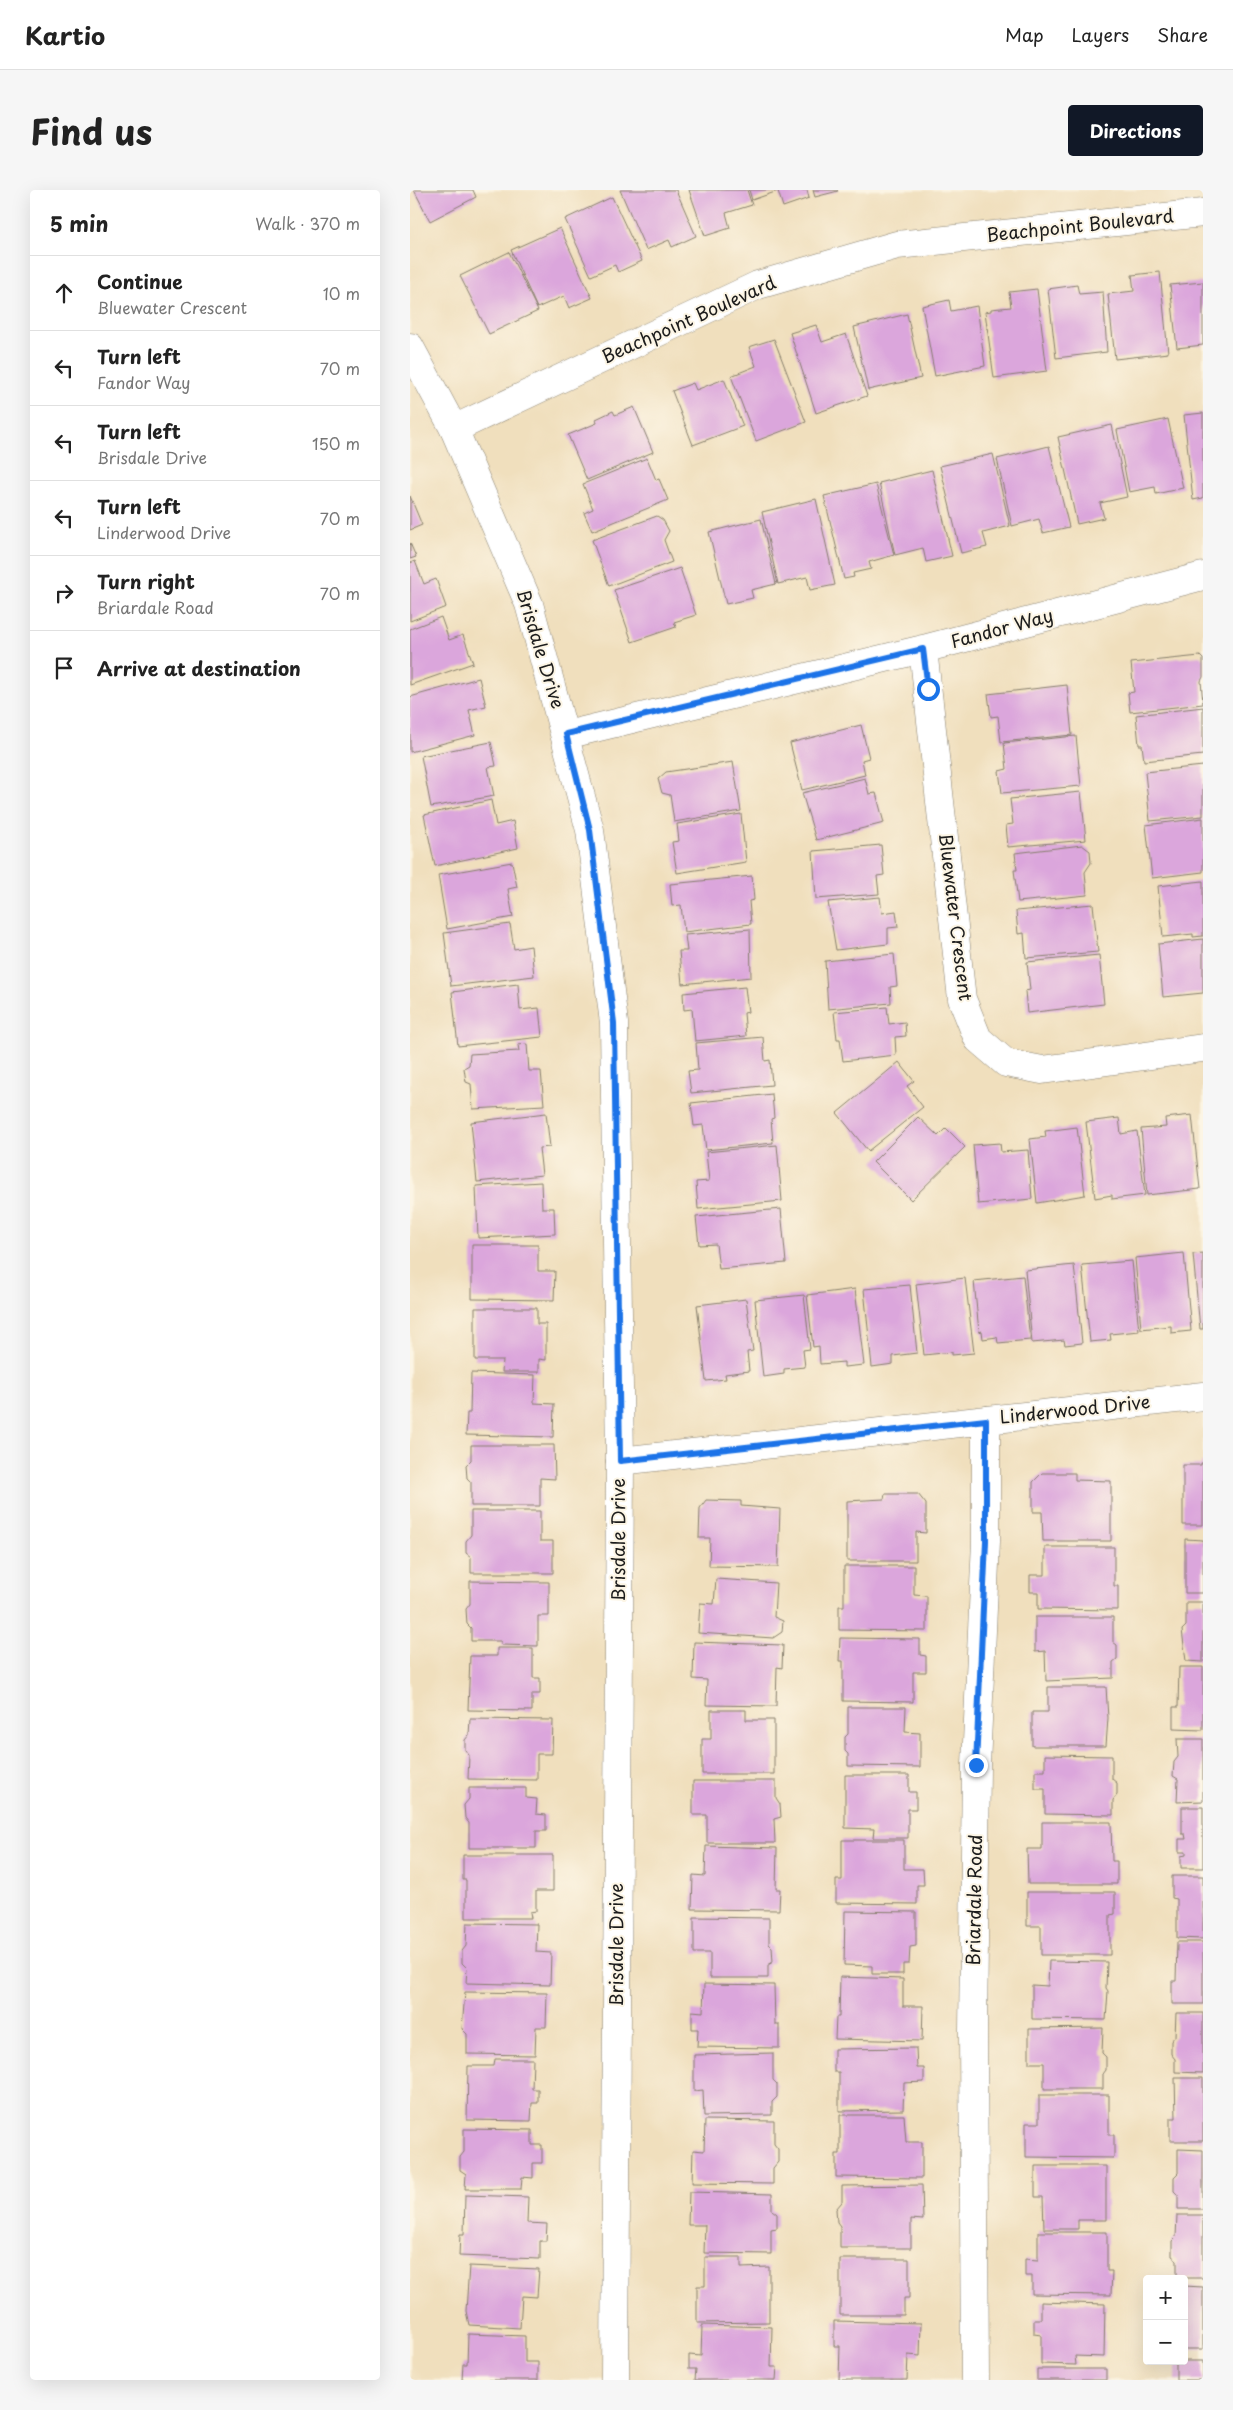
<!DOCTYPE html>
<html lang="en">
<head>
<meta charset="utf-8">
<style>
	body { margin:0; font-family:"Playpen Sans",sans-serif; background:#f6f6f6; color:#222 }
	.controls { position:absolute; right:15px; bottom:15px; display:grid; overflow:hidden; border-radius:5px; box-shadow:0 5px 20px #0002 }
	.controls button { width:45px; height:45px; display:grid; place-items:center; padding:0; border:0; border-bottom:1px solid #e0e0e0; background:#fff; color:#222; font:25px sans-serif }
	.stop { position:absolute; width:15px; height:15px; margin:-11px; border:4px solid #1a73e8; border-radius:50%; background:#fff }
	.stop.end { background:#1a73e8; border-color:#fff; box-shadow:0 1px 5px #0008 }
	.list { margin:0; padding:0; list-style:none }
	h2 { display:flex; justify-content:space-between; align-items:center; height:65px; margin:0; padding:0 20px; font-size:21px }
	h2 small { font-size:16px; font-weight:400; color:#767676 }
	.list li { display:grid; grid-template-columns:32px 1fr auto; gap:15px; align-items:center; box-sizing:border-box; height:75px; padding:0 20px; border-top:1px solid #e0e0e0 }
	.list b { display:block; font-size:19px; white-space:nowrap }
	.list p { margin:0; font-size:16px; white-space:nowrap; color:#767676 }
	.list em { font-size:16px; font-style:normal; color:#767676 }
	.icon { flex:none; width:28px; height:28px; fill:none; stroke:currentColor; stroke-width:2; stroke-linecap:round; stroke-linejoin:round }
	.map { position:relative; flex:none; width:793px; height:2190px; overflow:hidden; border-radius:5px }
	header { display:flex; align-items:center; gap:30px; box-sizing:border-box; height:70px; padding:0 25px; background:#fff; border-bottom:1px solid #e0e0e0 }
	header strong { font-size:24px }
	nav { display:flex; gap:28px; margin-inline-start:auto; font-size:18px }
	.intro { display:flex; align-items:center; justify-content:space-between; box-sizing:border-box; height:120px; padding:0 30px }
	h1 { margin:0; font-size:35px }
	.button { padding:12px 22px; border-radius:5px; background:#111827; color:#fff; font-size:18px; font-weight:700 }
	main { display:flex; gap:30px; padding:0 30px }
	aside { flex:1; background:#fff; border-radius:5px; box-shadow:0 5px 20px #0002 }
	.map>svg:first-child { display:block }
	.building { fill:#dba6dc }
	.lines { fill:none; stroke-linecap:round; stroke-linejoin:round }
	.street-casing { stroke:#867e6c; stroke-width:29 }
	.secondary-casing { stroke:#867e6c; stroke-width:29 }
	.street { stroke:#fff; stroke-width:28 }
	.secondary { stroke:#fff; stroke-width:28 }
	.route { stroke:#1a73e8; stroke-width:6 }
	.labels { text-anchor:middle; stroke-width:4; stroke-linejoin:round; paint-order:stroke }
	.street-label { font-size:18px; fill:#1c1c1c; stroke:#fcf5e5 }
</style>
</head>
<body>
<header>
<strong>Kartio</strong>
<nav><a>Map</a><a>Layers</a><a>Share</a></nav>
</header>
<div class="intro"><h1>Find us</h1><a class="button">Directions</a></div>
<main>
<aside>
<h2>5 min<small>Walk · 370 m</small></h2>
<ul class="list">
<li><svg class="icon" aria-label="ahead" viewBox="0 0 24 24"><path d="M12 20V5M6 11l6-6 6 6"/></svg><div><b>Continue</b><p>Bluewater Crescent</p></div><em>10 m</em></li>
<li><svg class="icon" aria-label="left" viewBox="0 0 24 24"><path d="M17 20v-9H6M10 6l-5 5 5 5"/></svg><div><b>Turn left</b><p>Fandor Way</p></div><em>70 m</em></li>
<li><svg class="icon" aria-label="left" viewBox="0 0 24 24"><path d="M17 20v-9H6M10 6l-5 5 5 5"/></svg><div><b>Turn left</b><p>Brisdale Drive</p></div><em>150 m</em></li>
<li><svg class="icon" aria-label="left" viewBox="0 0 24 24"><path d="M17 20v-9H6M10 6l-5 5 5 5"/></svg><div><b>Turn left</b><p>Linderwood Drive</p></div><em>70 m</em></li>
<li><svg class="icon" aria-label="right" viewBox="0 0 24 24"><path d="M7 20v-9h11M14 6l5 5-5 5"/></svg><div><b>Turn right</b><p>Briardale Road</p></div><em>70 m</em></li>
<li><svg class="icon" aria-label="arrive" viewBox="0 0 24 24"><path d="M6 21V4h12l-3 4 3 4H6"/></svg><div><b>Arrive at destination</b></div></li>
</ul>
</aside>
<div class="map">
<svg width="793" height="2190" viewBox="0 0 793 2190">
	<rect width="100%" height="100%" fill="#fcf5e5"/>
	<filter id="ink" filterUnits="userSpaceOnUse"><feTurbulence type="fractalNoise" baseFrequency=".02" numOctaves="2"/><feDisplacementMap in="SourceGraphic" scale="10" xChannelSelector="R" yChannelSelector="G"/><feConvolveMatrix kernelMatrix="1 2 1 2 8 2 1 2 1" color-interpolation-filters="sRGB"/></filter>
	<filter id="wash" filterUnits="userSpaceOnUse"><feTurbulence type="fractalNoise" baseFrequency=".0096" numOctaves="4" result="noise"/><feDisplacementMap in="SourceGraphic" scale="20" xChannelSelector="R" yChannelSelector="G"/><feGaussianBlur stdDeviation="1.12" result="paint"/><feColorMatrix in="noise" values="0 0 0 0 0 0 0 0 0 0 0 0 0 0 0 0 0 1.4 0 .05"/><feComposite in="paint" operator="in"/></filter>
	<g filter="url(#wash)">
		<rect width="100%" height="100%" fill="#f0dfbd"/>
		<g id="blocks">
			<path class="building" d="M4,0H63L66,7L20,31Z
				M210,0H266L286,46L262,57L259,50L236,60Z
				M279,0H337L342,15L316,23L320,38L295,46Z
				M339,0H397L399,8L373,17L368,1L342,10Z
				M403,0H427L428,1L405,7Z
				M202,7L232,71L208,82L205,75L181,86L155,29Z
				M150,38L182,108L159,118L154,106L127,118L101,60Z
				M99,62L128,121L79,144L50,86Z
				M750,82L758,163L705,169L698,104L724,101L722,85Z
				M793,92V155L767,158L760,95Z
				M667,95L669,104L693,102L697,162L646,168L638,99Z
				M627,99L637,181L584,188L575,122L581,121V119L601,117L599,102Z
				M539,110L541,121L567,116L575,176L525,186L512,116Z
				M497,124L511,188L458,200L444,137Z
				M406,135L412,152L436,144L457,206L406,223L380,143Z
				M364,149L396,232L346,251L321,186L346,176L339,157Z
				M314,189L333,236L283,255L262,201L283,193L286,200Z
				M224,217L243,262L177,290L158,245L187,233L186,229L203,221L205,225Z
				M793,223V308L783,310L774,225Z
				M758,229L773,298L746,304L745,297L719,302L707,240Z
				M702,235L717,307L690,313L694,328L667,334L648,247Z
				M639,256L659,337L633,343L629,329L602,336L587,269Z
				M583,264L600,336L573,343L577,357L551,363L530,276Z
				M237,268L246,290L249,289L258,310L182,341L174,323L183,319L173,294Z
				M522,280L542,366L516,372L513,358L485,365L469,293Z
				M466,294L484,365L459,372L461,379L443,383L444,387L434,389L414,306Z
				M0,306L12,335L0,340Z
				M406,309L425,395L400,400L397,387L368,394L352,322Z
				M247,326L253,330L259,341L254,350L262,372L199,396L182,350Z
				M351,329L366,394L341,400L343,408L316,414L299,342Z
				M0,353L6,367L0,369Z
				M5,371L14,394L26,389L36,417L0,431V373Z
				M270,378L286,425L264,432L266,437L222,452L204,400Z
				M31,427L39,450L53,445L63,473L0,495V439Z
				M790,466L793,469V487L791,491L793,514L720,522L718,503L724,502L721,473Z
				M69,488L76,516L59,520L65,545L0,562V507Z
				M657,495L662,545L591,552L588,526L581,527L578,504Z
				M793,517V565L734,571L732,555H729L726,525Z
				M451,535L459,568L452,570L455,585L392,600L380,553Z
				M666,546L671,596L592,603L589,581L597,579L594,553Z
				M81,552L86,576L78,577L84,606L21,617L11,566Z
				M323,572L331,621L264,632L260,605L252,603L248,589L256,582Z
				M793,576V626L740,631L735,582Z
				M455,588L459,604L466,603L474,633L406,650L392,603Z
				M671,602L676,650L598,657L596,635L603,634L600,609Z
				M81,610L86,635L103,631L108,658L25,676L14,625Z
				M331,624L336,672L267,683L262,652L269,651L267,634Z
				M793,628V682L742,688L736,635Z
				M471,655L474,685L467,686L469,704L406,709L403,661Z
				M672,655L680,661L681,673L675,682L677,705L608,712L604,680H607L605,663Z
				M102,672L107,697L98,699L103,727L37,739L28,685Z
				M342,686L344,710L339,711L341,734L274,742L271,715L262,716L260,694Z
				M793,691V746L783,747V744L753,747L748,696Z
				M470,707L472,723L486,721L488,737L478,738V754L426,760L418,712Z
				M683,714L688,762L616,768L614,743L608,744L606,721Z
				M100,734L104,759L121,756L124,786L41,796L34,743Z
				M340,739L341,787L272,794L269,761H277L275,745Z
				M793,749V803L753,807L748,754Z
				M484,764L487,796L480,797L481,813L418,819L415,771Z
				M689,765L694,814L617,823L615,801L620,800L617,772Z
				M108,794L110,820L129,818L132,847L48,856L42,802Z
				M335,797L338,822L334,823L336,846L285,851L282,819L274,820L273,803Z
				M477,817L479,834L495,832L496,846L485,847L486,865L433,871L430,849H427L424,822Z
				M353,847L355,871L360,870L362,895L281,903L278,881L288,880L286,853Z
				M117,854L119,881H131L134,915L63,919L61,894L56,892L54,878L59,875L60,864L109,861L108,855Z
				M489,872L504,891L497,896L513,917L458,961L427,923Z
				M362,904L364,928L361,929L363,953L296,960L293,935L284,936L281,913Z
				M136,923L140,957L129,958L132,985L67,992L61,932Z
				M782,925L790,999L737,1005L731,939L756,937L755,928Z
				M508,927L528,946L536,938L555,957L501,1010L463,972Z
				M709,928L711,944L727,941L735,1005L702,1009V1005L685,1008L676,932Z
				M667,937L675,1005L627,1013L620,949L636,947L635,941Z
				M590,953L591,962L618,960L622,1009L568,1014L563,955Z
				M367,955L372,1011L288,1019L286,992L299,991L296,962Z
				M131,992L132,1018H144L145,1044L68,1048L66,996Z
				M371,1019L376,1073L309,1079L306,1054L289,1055L286,1027Z
				M62,1055H128V1081H145L144,1110L62,1109Z
				M774,1063L781,1141L761,1143V1136L731,1139L725,1068Z
				M793,1063V1139H790L783,1064Z
				M722,1071L729,1141L700,1144L701,1150L680,1152L672,1075Z
				M664,1075L672,1153L655,1155L654,1150L622,1153L615,1080Z
				M613,1086L620,1150L588,1153L587,1147L573,1149L572,1141L569,1142L564,1091Z
				M555,1088L564,1163L542,1165V1162L514,1165L506,1094Z
				M500,1095L507,1163L483,1166V1174L462,1177L454,1099Z
				M445,1099L454,1175L434,1177V1172L410,1174L409,1156L403,1157L397,1105Z
				M394,1105L400,1159L393,1160L395,1177L374,1179V1184L353,1187L345,1110Z
				M336,1109L343,1161L337,1162L339,1181L315,1184L316,1189L296,1191L287,1115Z
				M65,1118H127V1134H136V1170L129,1169V1182H92L93,1170H65Z
				M61,1183L125,1185L124,1213L144,1214L143,1247L56,1245L57,1223H60Z
				M61,1255H144L145,1289L130,1288V1316H61V1292L57,1288L56,1275L61,1270Z
				M791,1273H793V1335H773V1275H791Z
				M632,1283H665V1290L701,1291V1351H633L632,1322H623V1292Z
				M475,1304H508L516,1314V1343L506,1342V1371H437V1311L474,1309Z
				M296,1310L331,1311V1316L370,1319L368,1377L299,1376L300,1348H289L290,1318Z
				M61,1321H130V1351H143V1383H61V1367L56,1363V1351L61,1345Z
				M775,1349L793,1350V1403H775Z
				M635,1357H704V1396H708V1420L628,1419V1402H620V1385H635Z
				M434,1376H504V1405L517,1406V1441L429,1440V1416H434Z
				M306,1389L366,1393L364,1427L373,1431L372,1442L363,1448L288,1443L290,1413L304,1414Z
				M60,1391L139,1392V1426H128V1456L91,1455V1451H61V1438L57,1434L56,1419L60,1414Z
				M776,1412H793V1472L776,1471L772,1440L776,1436Z
				M625,1427H703V1452L707,1455V1469L703,1472V1488L636,1491L635,1461L625,1462Z
				M430,1448L510,1449V1465L516,1466V1482H503V1512L433,1511V1471H429Z
				M284,1452L373,1455L372,1478L367,1477L366,1516L296,1515L297,1490L283,1489Z
				M87,1458H123V1488H130V1504H122V1521L58,1520L60,1466H87Z
				M769,1477H793V1540L763,1539V1517H768Z
				M638,1497H696L698,1528L696,1556H622V1522H638Z
				M438,1517H496L495,1542L510,1543V1577L438,1576V1564L435,1561V1547L438,1544Z
				M301,1520H336V1530H364V1584H292V1549H301Z
				M60,1529L143,1530L142,1564H127V1590L58,1589L59,1565L55,1560V1550L59,1545Z
				M767,1549H793V1611L767,1612L768,1589L763,1586L764,1572L768,1567Z
				M635,1565L702,1566V1589L707,1593V1605L703,1610V1625L635,1624V1599H625V1581H635Z
				M435,1585H499V1602H506V1619H498V1648H463L464,1639L435,1638Z
				M283,1591H366V1608L370,1614L371,1627L364,1629L365,1653H297V1625H283Z
				M59,1598H116V1608L127,1609L126,1624L136,1625V1641H126V1658H59V1633L55,1628L54,1615L59,1609Z
				M772,1617H793V1678H771V1666L776,1665V1662H769V1649H776L775,1644H772Z
				M632,1632H701L702,1671H707V1694H618L617,1659H632Z
				M432,1650H494V1679H513L514,1695H507V1714L426,1713V1690H432Z
				M296,1656L367,1658L366,1699H370L369,1720L282,1719L283,1685L295,1686Z
				M53,1665H143V1701H126V1721L120,1722L121,1728H56V1690H53Z
				M762,1686H793V1749L767,1748V1709L762,1708Z
				M617,1702H705V1724L700,1725V1765H631V1736H617Z
				M435,1721L506,1722V1756L500,1757L499,1774H493V1784H462V1776L434,1775Z
				M284,1727L359,1728V1754L362,1757L363,1772L358,1775V1788H300V1763H284Z
				M57,1733L127,1734L126,1762L141,1763L140,1795L56,1793L57,1778L52,1773V1761L56,1756Z
				M767,1752H793V1814H762V1791H766Z
				M639,1771L697,1772L696,1798L698,1801L696,1830L622,1829V1795L638,1796Z
				M430,1787L493,1789V1816H513L512,1851L425,1849L426,1827H429Z
				M294,1794L364,1795L365,1834H369V1858L287,1857L288,1839H282V1821L293,1822Z
				M55,1802L137,1803L136,1837H126L125,1865L57,1864V1844L52,1839Z
				M766,1823H793V1883L765,1882V1869L761,1864V1851L765,1846Z
				M693,1838L692,1863L696,1867V1880L693,1884V1899H634V1873H619V1839Z
				M506,1858L507,1878H514V1892L494,1893L493,1920L429,1921V1882H424V1859Z
				M363,1863V1890L367,1894V1907L362,1912V1925L294,1926L293,1900L284,1901V1865Z
				M85,1869H123L122,1899H128V1913H122L121,1931L57,1930L58,1876H84Z
				M765,1888H793V1951H760V1928H766Z
				M629,1905H699V1945H704V1968L616,1967V1933H629Z
				M430,1925H494L496,1952H512V1988L426,1987V1964H430Z
				M295,1930L364,1931V1954L368,1959V1972L363,1978V1994L282,1993L283,1960L294,1961Z
				M54,1939L122,1940V1955H132V1973H123V1988L112,1987L111,1999H55L56,1984L50,1980V1967L54,1962Z
				M768,1959L793,1960V2019H768V2005L764,2001V1987L768,1983Z
				M625,1976H696V2030H668V2039H634L633,2007H625Z
				M512,1995L513,2030L501,2029V2058H430V2036L427,2032L426,2019L432,2012V1996Z
				M279,2002L362,2004V2020L367,2024V2038L361,2039V2064L294,2063L295,2035H278Z
				M55,2005L118,2007L117,2033L137,2034L136,2051H130V2069L49,2066L50,2044H54Z
				M767,2025H793V2088H767V2070L762,2066V2051L766,2047Z
				M628,2042H697V2081H702L701,2105L622,2104V2086H615V2069L628,2070Z
				M295,2067H331V2078L359,2077V2132L287,2133V2096H295Z
				M430,2069H499V2108H494V2125H430Z
				M59,2076L129,2079L127,2107L112,2106L110,2138L59,2135L56,2121Z
				M774,2096L793,2097V2159H774Z
				M631,2112L695,2114L694,2167L665,2166L666,2175L631,2174V2145L624,2144V2129H631Z
				M424,2131L511,2133L510,2166L498,2165L497,2190H429L430,2156H424Z
				M292,2135L362,2137L361,2177H367L366,2190H285L286,2179H279V2165L291,2166Z
				M58,2144L115,2146V2172H128V2190H52L53,2174H57Z
				M766,2171H793V2190H766Z
				M627,2179H696V2190H627Z"/>
		</g>
	</g>
	<g filter="url(#ink)">
		<use href="#blocks" fill-opacity="0" stroke="#867e6c" stroke-width="1"/>
		<g class="lines">
			<g class="street-casing">
				<path id="street" d="M44,239L348,95L487,55L793,23
					M513,459L552,809L568,849L596,873L632,880L793,858
					M156,545L513,459L793,386
					M210,1271L793,1206
					M565,2190L563,1843L566,1575L576,1351V1230"/>
			</g>
			<g class="secondary-casing">
				<path id="secondary" d="M0,157L44,239L119,414L180,640L204,833L210,1271L205,2190"/>
			</g>
			<use href="#street" class="street"/>
			<use href="#secondary" class="secondary"/>
		</g>
	</g>
	<g class="lines" filter="url(#ink)">
		<path class="route" d="M518,499L513,459L156,544L180,640L204,833L210,1271L576,1230V1351L566,1575"/>
	</g>
	<g class="labels">
		<g class="street-label">
			<text transform="translate(670 36) rotate(-6)" y="6">Beachpoint Boulevard</text>
			<text transform="translate(279 130) rotate(-24)" y="6">Beachpoint Boulevard</text>
			<text transform="translate(592 439) rotate(-15)" y="6">Fandor Way</text>
			<text transform="translate(130 459) rotate(73)" y="6">Brisdale Drive</text>
			<text transform="translate(545 727) rotate(83)" y="6">Bluewater Crescent</text>
			<text transform="translate(665 1220) rotate(-6)" y="6">Linderwood Drive</text>
			<text transform="translate(209 1350) rotate(-90)" y="6">Brisdale Drive</text>
			<text transform="translate(565 1710) rotate(-89)" y="6">Briardale Road</text>
			<text transform="translate(207 1755) rotate(-90)" y="6">Brisdale Drive</text>
		</g>
	</g>
</svg>
<div class="controls">
<button>+</button>
<button>−</button>
</div>
<div class="stop" style="left:518px;top:499px"></div>
<div class="stop end" style="left:566px;top:1575px"></div>
</div>
</main>
</body>
</html>
